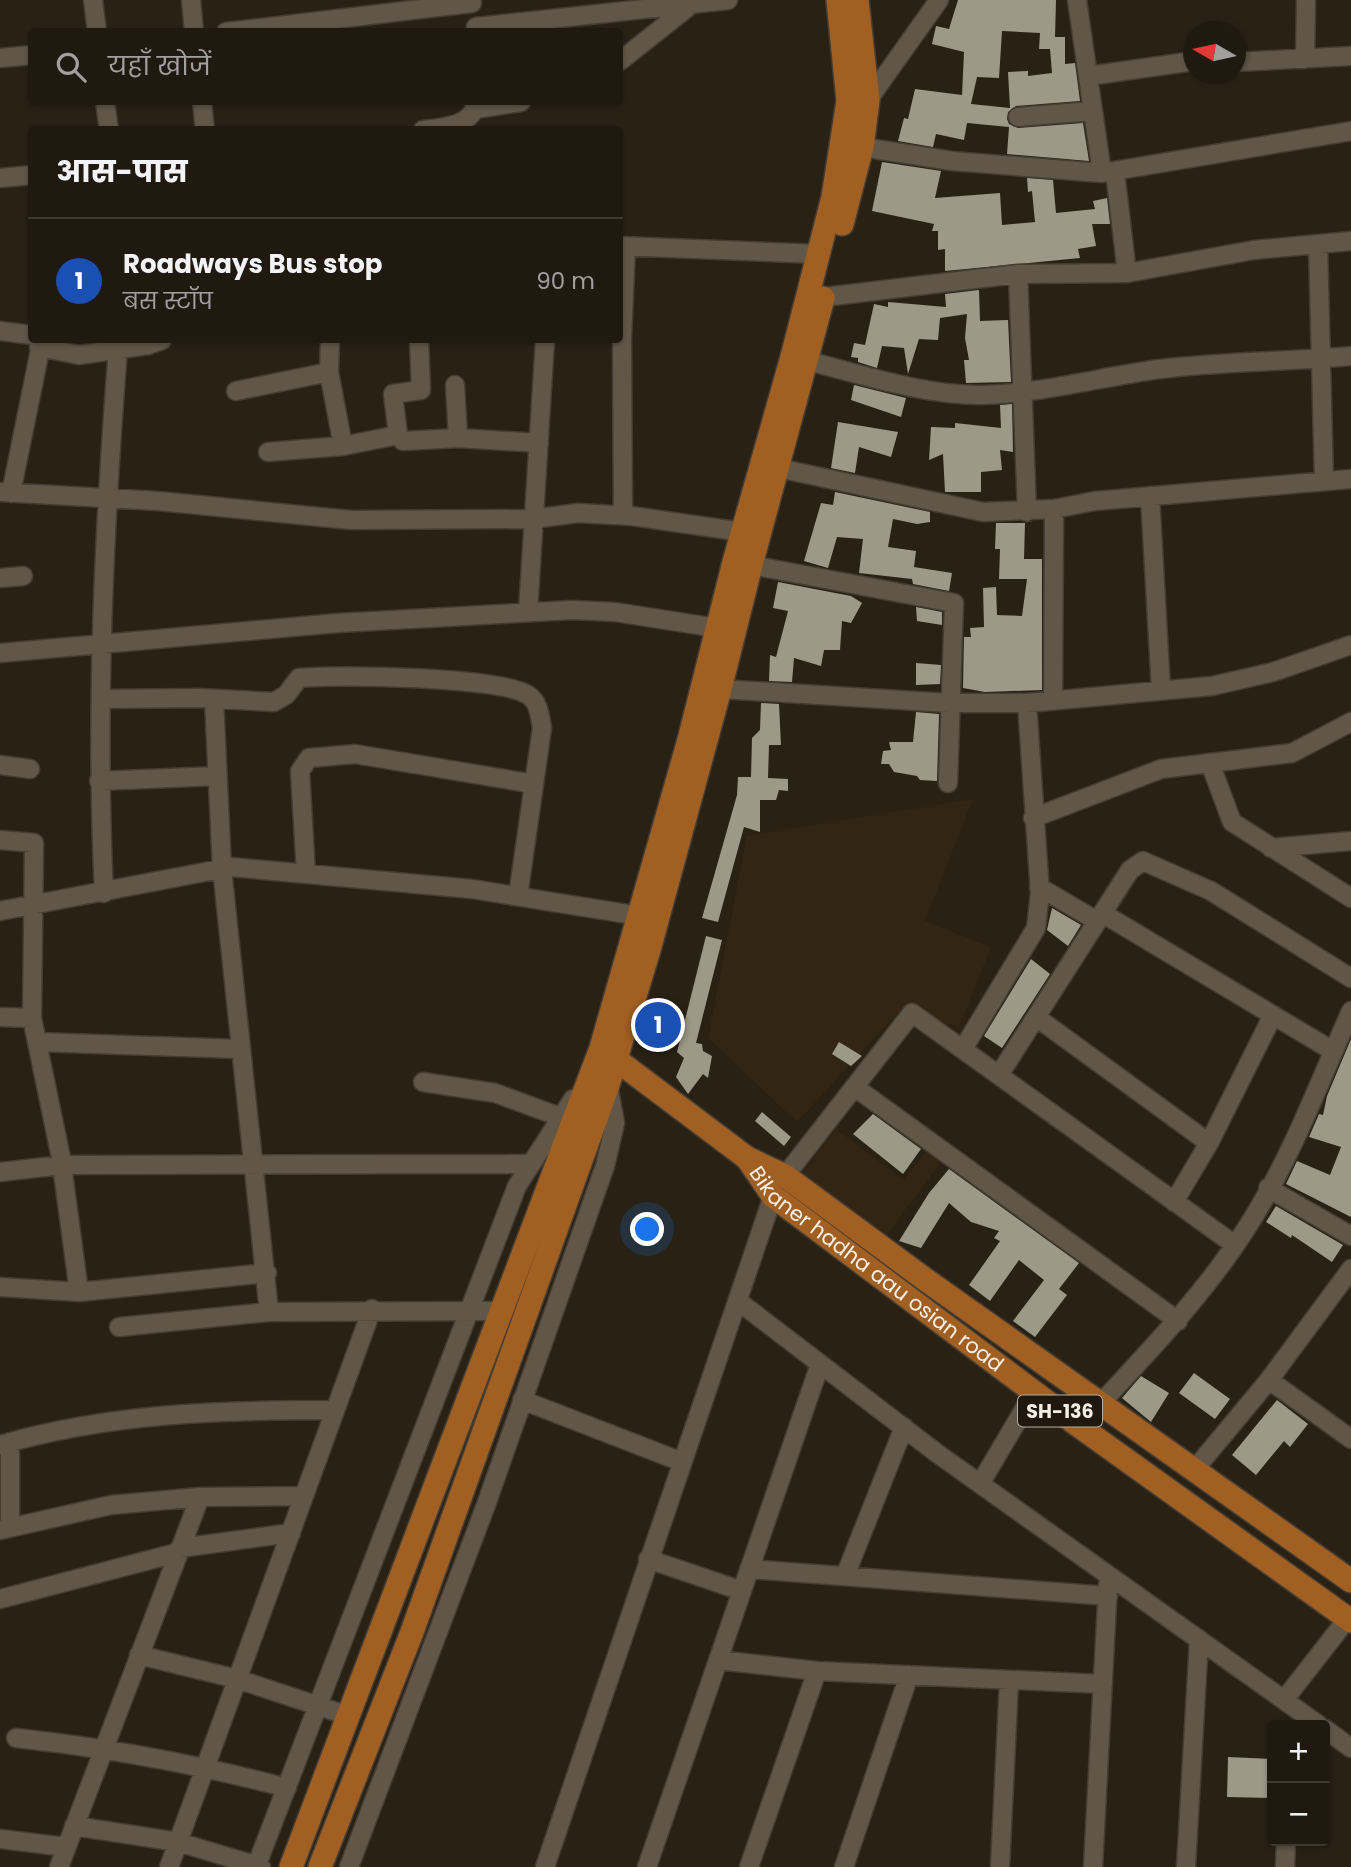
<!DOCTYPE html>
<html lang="hi">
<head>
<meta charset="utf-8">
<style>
	body { margin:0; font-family:Poppins,"Noto Sans Devanagari",sans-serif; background:#2d261e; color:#f1f3f6 }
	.controls { position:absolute; right:21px; bottom:21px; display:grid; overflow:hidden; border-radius:7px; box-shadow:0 2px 5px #0004 }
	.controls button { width:63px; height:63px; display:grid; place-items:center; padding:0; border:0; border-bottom:2px solid #3d3830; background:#201910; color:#f1f3f6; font:35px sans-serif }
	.compass { position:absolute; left:1183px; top:21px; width:63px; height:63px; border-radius:50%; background:#201910; box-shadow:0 2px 5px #0004; rotate:279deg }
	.you { position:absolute; left:648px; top:1230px; width:24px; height:24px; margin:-18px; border:5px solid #fff; border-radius:50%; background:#1a73e8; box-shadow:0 0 0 10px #1a73e833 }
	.badge { display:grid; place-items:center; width:46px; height:46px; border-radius:50%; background:#b45309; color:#fff; font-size:23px; font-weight:700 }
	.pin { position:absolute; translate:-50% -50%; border:4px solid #fff; box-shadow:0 2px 7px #0006 }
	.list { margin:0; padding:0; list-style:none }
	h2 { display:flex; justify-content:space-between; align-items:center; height:91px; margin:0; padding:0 28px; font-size:30px }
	h2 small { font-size:23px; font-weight:400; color:#a2a09f }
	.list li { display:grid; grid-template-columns:46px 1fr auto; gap:21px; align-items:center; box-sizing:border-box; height:126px; padding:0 28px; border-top:2px solid #3d3830 }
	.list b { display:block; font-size:26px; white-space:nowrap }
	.list p { margin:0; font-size:23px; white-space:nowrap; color:#a2a09f }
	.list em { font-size:23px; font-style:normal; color:#a2a09f }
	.icon { flex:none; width:38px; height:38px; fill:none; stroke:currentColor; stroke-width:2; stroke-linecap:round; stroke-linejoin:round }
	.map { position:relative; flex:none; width:1351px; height:1867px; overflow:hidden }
	.search { position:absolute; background:#201910; box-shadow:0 2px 5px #0004; left:28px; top:28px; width:595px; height:77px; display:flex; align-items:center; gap:18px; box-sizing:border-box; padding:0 24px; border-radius:7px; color:#a2a09f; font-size:26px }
	.panel { position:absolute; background:#201910; box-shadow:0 2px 5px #0004; left:28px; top:126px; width:595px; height:217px; border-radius:7px }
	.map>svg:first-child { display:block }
	.built { fill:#322513 }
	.building { fill:#9c9988; fill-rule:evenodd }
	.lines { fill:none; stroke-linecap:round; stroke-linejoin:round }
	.minor-casing { stroke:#443d34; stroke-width:21 }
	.major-casing { stroke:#443d34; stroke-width:26 }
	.minor { stroke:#615749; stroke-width:18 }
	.major { stroke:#a15f22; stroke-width:23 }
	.labels { text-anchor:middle; stroke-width:7; stroke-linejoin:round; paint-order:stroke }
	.shield { fill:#20180c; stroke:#b5aea5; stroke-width:2 }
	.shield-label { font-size:19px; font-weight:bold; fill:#f5efe7 }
	.street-label { font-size:21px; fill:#f5efe7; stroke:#20180c }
</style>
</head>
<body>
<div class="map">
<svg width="1351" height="1867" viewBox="0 0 1351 1867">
	<rect width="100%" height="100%" fill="#2a2115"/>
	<path class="built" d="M973,799L925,921L991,947L959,1028L904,1006L797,1122L708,1038L747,836Z
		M836,1129L904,1180L932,1144L939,1165L884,1238L801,1176Z"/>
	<path class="building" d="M958,0H1056L1055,37H1065V64L1075,63L1080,101L1016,106L1008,112L1007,119L1009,124L1018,128L1083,123L1089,161L1007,154L1009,127L967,123L964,140L936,134L933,147L898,141L904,118L908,119L915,89L962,95L964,52L932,44L936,26L949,29ZM1002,31L1040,33L1039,49H1050L1052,73L1028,76V71L1008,72L1010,108L971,104L977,77L999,78Z
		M882,162L941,171L935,198L1000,193L1002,225L1035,222L1032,191L1028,192L1027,178L1053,180L1056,213L1095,209L1093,201L1107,198L1110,224H1092L1096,246L1078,249L1080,258L945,271V249L938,250V231H932L934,224L872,211Z
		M979,290L980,321L1008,320L1011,382L966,383L964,360H969L965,338L967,314L940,318L938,340L919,339L908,374L904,348L882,346L877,368L858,362V358L851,357L854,343L865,345L874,304L888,307V302L946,307L945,294Z
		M854,385L906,398L901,417L851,400Z
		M1012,404L1013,452L1000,450L1002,470L981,472V492H945L943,454L929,460L931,427L955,428V423L1001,428L1000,405Z
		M838,422L898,432L891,457L859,447L855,473L831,468Z
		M835,492L930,512V522L917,524L893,519L888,547L916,551L914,567L952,573L949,591L913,584L912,579L859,573L863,539L837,537L828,568L804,561L821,503L833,505Z
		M996,523H1025L1024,559H1042V690L985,692L963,688L964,637H971L970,628L984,627L983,588L996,587L997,615L1022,616L1027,579H999L1000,549H995Z
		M778,582L851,596L862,603L851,623L842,621L840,650H824L821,666L794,658L792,682L769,681L770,655L776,657L788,611L773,608Z
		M916,607L942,612V625L917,621Z
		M916,663L941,665L940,684L916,685Z
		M761,703L779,704L781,745H769L768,778L788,779V791L779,790L776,800H760V832L744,827L718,922L702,918L737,795L738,777H751L752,738L760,730Z
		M916,712L939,714L937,781L920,780L917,776L894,772L889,764H881L883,751L891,750L889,742H913Z
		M1052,908L1081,925L1068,946L1047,930Z
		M706,936L722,940L696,1043L702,1044L703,1051L712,1056L708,1078L703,1074L688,1094L676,1077L684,1058L677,1052Z
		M1031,959L1050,974L1002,1048L984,1036Z
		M1351,1039V1217L1286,1184L1297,1161L1330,1175L1341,1147L1309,1137L1319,1114L1323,1115L1327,1096Z
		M839,1042L862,1056L851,1066L832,1054Z
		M762,1112L791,1137L784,1146L755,1121Z
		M873,1114L921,1149L903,1174L853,1134Z
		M949,1169L1079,1263L1059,1289L1067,1295L1035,1337L1013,1321L1044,1280L1019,1260L990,1301L969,1285L1000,1241L994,1238L999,1231L971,1222L949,1203L921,1248L899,1241L929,1193Z
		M1276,1206L1343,1245L1332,1262L1292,1235L1291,1238L1266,1222Z
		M1194,1373L1230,1399L1215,1419L1179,1393Z
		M1141,1376L1169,1393L1151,1422L1122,1398Z
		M1277,1400L1308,1424L1290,1447L1284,1441L1256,1475L1232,1455Z
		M1228,1757L1272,1759V1798L1227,1797Z"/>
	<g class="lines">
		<g class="minor-casing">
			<path id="minor" d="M93,0L97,32
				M191,0L194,32
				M1077,0L1102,173
				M476,27L728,0
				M226,32L472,3
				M0,58L32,55
				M1305,59L1306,0
				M620,61L692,4
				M1236,62L1351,56
				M1088,76L1194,61
				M868,100L939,0
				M105,102L109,130
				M202,102L205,130
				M475,109L521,102
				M1018,117L1093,111
				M423,130C442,128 474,126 476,102
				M862,147L952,161L1102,173L1351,131
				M1115,172L1127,273
				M0,178L32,175
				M1318,244L1324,481
				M620,246L819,254
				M1018,274L1027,512
				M824,297L1018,274L1127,273L1254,250L1351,241
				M0,331L32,335
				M330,340L329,372L343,446
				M39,347L79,355L148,345L162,340
				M808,361C863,375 923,395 980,395C1040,394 1100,377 1160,369C1223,361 1287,362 1351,356
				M455,385L458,438
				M236,391L329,372
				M398,435L403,441L458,438L539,443
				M268,452L343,446L398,435L393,394L421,390L419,340
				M778,468L983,512L1054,509L1095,501L1351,479
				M0,492L158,501L351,520L532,519L578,513L632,516L743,532
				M11,493L42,340
				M1150,496L1161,690
				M623,515L622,338L626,246
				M751,565L954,603L948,783
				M0,578L23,576
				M528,612L545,340
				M0,653L338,623L572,610L615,612L717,628
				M720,689L949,703H1027L1212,686L1273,672L1351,645
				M1053,698L1054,509
				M101,699L199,698L274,702L286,695L299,678C336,674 502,677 528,695C539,702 540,716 542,728L518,896
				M214,699L222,869L269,1312L500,1311
				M1210,763L1232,822L1351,898
				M0,765L30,769
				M99,781L217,776
				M1033,818L1161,769L1292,753L1351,722
				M0,840L34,843L32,1018L61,1158L79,1292L267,1273
				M1271,848L1351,841
				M306,874L300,771L309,758L355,754L534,784
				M1039,887L1097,921
				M104,893C95,711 104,529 118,348
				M0,911L231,867L472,889L640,916
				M1102,913L1333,1051
				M0,1017L32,1018
				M1036,1017L1209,1143
				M37,1042L240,1049
				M963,1049L1036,928L1040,893L1027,703
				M999,1075L1130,870L1143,861L1211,891L1351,978
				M423,1082L495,1093L563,1118
				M856,1088L1178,1321
				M0,1172L62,1165L529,1164
				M785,1176L912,1013L1235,1245
				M1268,1188L1351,1236
				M1174,1202L1209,1143L1273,1015
				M0,1287L79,1292
				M738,1301L938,1454L1319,1725
				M119,1327L269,1312
				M1269,1380L1351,1439
				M522,1400L682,1462
				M1101,1403C1152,1348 1203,1295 1244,1232C1289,1164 1318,1085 1351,1011
				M0,1445C110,1413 221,1410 335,1410
				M1195,1469L1269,1380L1351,1269
				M980,1484L1035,1391
				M10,1528V1442
				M0,1530L111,1505L200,1497L304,1496
				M648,1559L742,1591
				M749,1569L1108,1596
				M845,1576L904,1427
				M0,1599L176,1553L180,1548L291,1533
				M139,1655L237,1679L349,1716
				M718,1660L817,1671L1103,1684
				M1284,1700L1348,1618
				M1325,1729L1351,1748
				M16,1738C109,1748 197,1764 287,1788
				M74,1826L178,1842L261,1867
				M0,1839L66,1847
				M59,1867L200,1497
				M169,1867L372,1309
				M256,1867L517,1186L573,1099
				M349,1867L486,1505L605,1166L615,1123L608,1085
				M545,1867L773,1196
				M647,1867L820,1364
				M749,1867L817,1671
				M844,1867L909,1675
				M1000,1867L1009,1681
				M1093,1867L1108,1584
				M1186,1867L1199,1639
				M1285,1867L1286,1841"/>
		</g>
		<g class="major-casing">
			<g id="major">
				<path d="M842,224L862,147L868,100L857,0"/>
				<path d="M606,1052L747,1158L785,1176L926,1280L1351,1581"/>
				<path id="s1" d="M747,1158L773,1196L1079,1426L1351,1621"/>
				<path d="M291,1867L601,1048L689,740L734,562L792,357L833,197L848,101L838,0"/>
				<path d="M320,1867L412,1632L608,1085L649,950L720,689L751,565L823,298"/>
			</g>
		</g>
		<use href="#minor" class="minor"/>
		<use href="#major" class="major"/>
	</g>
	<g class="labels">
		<rect class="shield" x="1018" y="1395.5" width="84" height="31" rx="5"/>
		<g class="shield-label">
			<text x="1060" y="1418">SH-136</text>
		</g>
		<g class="street-label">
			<text dy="7" stroke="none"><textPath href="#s1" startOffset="172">Bikaner hadha aau osian road</textPath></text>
		</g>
	</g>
</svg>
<div class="controls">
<button>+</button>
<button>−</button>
</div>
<svg class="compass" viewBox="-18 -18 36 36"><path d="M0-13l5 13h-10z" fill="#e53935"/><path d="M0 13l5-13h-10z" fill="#a2a09f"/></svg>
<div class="you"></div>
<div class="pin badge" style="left:658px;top:1025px;background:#1a4fb4">1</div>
<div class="search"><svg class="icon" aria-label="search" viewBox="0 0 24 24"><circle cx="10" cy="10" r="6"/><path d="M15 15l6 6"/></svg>यहाँ खोजें</div>
<section class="panel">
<h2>आस-पास<small></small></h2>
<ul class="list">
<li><span class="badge" style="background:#1a4fb4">1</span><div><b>Roadways Bus stop</b><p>बस स्टॉप</p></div><em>90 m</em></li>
</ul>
</section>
</div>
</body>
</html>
